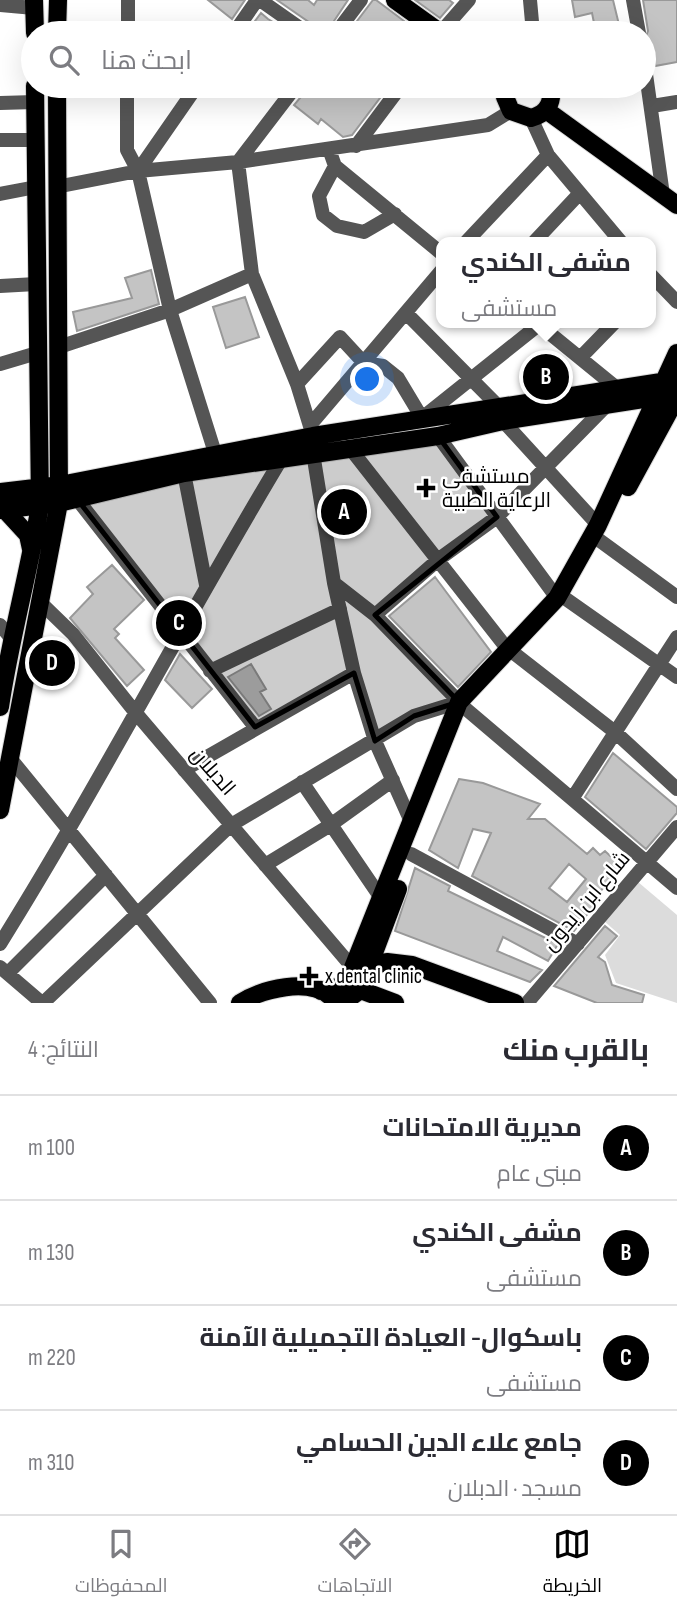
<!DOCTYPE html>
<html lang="ar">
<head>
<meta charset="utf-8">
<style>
	body { margin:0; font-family:"Sofia Sans Condensed",Cairo,sans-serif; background:#f7f7f7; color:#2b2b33; direction:rtl }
	.you { position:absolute; left:368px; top:380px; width:24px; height:24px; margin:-18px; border:5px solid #fff; border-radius:50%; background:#1a73e8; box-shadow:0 0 0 10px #1a73e833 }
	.badge { display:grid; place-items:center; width:46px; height:46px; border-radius:50%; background:#000; color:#fff; font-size:23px; font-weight:700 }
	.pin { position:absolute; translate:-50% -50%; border:4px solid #fff; box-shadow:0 2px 7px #0006 }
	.popup { position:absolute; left:436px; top:237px; width:220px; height:91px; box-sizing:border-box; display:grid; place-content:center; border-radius:14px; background:#fff; filter:drop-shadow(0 2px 5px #0005); font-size:23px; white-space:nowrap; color:#7c7c81 }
	.popup b { font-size:26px; color:#2b2b33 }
	.popup::after { content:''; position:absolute; left:50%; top:100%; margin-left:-14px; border:14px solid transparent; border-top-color:#fff }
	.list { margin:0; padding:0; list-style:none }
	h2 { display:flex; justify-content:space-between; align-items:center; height:91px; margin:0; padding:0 28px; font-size:30px }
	h2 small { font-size:23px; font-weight:400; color:#7c7c81 }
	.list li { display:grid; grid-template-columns:46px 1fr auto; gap:21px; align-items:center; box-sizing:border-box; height:105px; padding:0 28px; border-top:2px solid #e1e1e2 }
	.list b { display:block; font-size:26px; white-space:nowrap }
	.list p { margin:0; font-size:23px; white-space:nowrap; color:#7c7c81 }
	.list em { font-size:23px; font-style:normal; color:#7c7c81 }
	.icon { flex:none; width:38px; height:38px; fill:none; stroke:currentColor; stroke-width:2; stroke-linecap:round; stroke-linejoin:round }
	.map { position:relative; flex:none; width:677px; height:1003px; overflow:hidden; direction:ltr }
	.search { position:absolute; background:#fff; box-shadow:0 7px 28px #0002; left:21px; right:21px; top:21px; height:77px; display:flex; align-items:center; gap:18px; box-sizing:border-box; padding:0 24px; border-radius:38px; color:#7c7c81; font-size:26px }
	.sheet { height:511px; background:#fff }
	nav { display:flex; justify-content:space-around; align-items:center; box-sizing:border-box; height:98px; border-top:2px solid #e1e1e2; background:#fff; font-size:19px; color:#7c7c81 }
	nav a { display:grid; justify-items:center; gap:4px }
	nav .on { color:#000 }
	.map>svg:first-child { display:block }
	.green { fill:#dcdcdc }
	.building { fill:#c4c4c4; stroke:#999; stroke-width:2; fill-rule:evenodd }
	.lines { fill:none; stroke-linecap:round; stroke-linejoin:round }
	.major-casing { stroke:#dbdbdb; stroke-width:20 }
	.minor { stroke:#555; stroke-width:14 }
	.major { stroke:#000; stroke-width:18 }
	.marked { fill:#000; fill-opacity:0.2; stroke:#000; stroke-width:5; stroke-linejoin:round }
	.poi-dot { fill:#000; stroke:#fff; stroke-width:2.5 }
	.labels { text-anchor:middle; stroke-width:5; stroke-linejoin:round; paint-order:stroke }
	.poi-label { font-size:21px; fill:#000; stroke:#fff; text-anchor:start }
	.street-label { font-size:21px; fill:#000; stroke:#fff }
</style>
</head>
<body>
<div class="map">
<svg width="677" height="1003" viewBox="0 0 677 1003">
	<rect width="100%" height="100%" fill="#fff"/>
	<path class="green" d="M638,882L677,915V1003L616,983L605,955L620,935L604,921Z"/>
	<path class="building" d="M208,0H245L232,19Z
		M277,0H308L314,5L317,0H348L326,33H317L313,25Z
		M373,0H376L420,33H348Z
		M415,0H449L453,3L440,18Z
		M572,0H613L621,33H596L592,13L575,17Z
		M643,0H677V62L655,66L652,55L646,51L644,41L648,31Z
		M261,13L268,19L291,33H246Z
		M310,86H389L352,135L343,137L321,119L318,124L294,105Z
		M151,270L159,304L77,331L73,312L132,298L125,278Z
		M245,297L259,337L226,348L213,307Z
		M112,565L144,600L114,629L119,634L115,638L144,670L127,686L70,618L93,594L87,587Z
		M435,577L491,652L458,687L389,616Z
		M180,654L212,689L192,708L165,680Z
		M251,664L266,689L260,692L271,709L259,716L228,677Z
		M613,753L677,807V813L646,849L585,797Z
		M459,779L483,783L540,804L528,819H545L587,854L593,848L600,855L605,851L622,867L597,895L600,898L574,931L472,876L491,833L473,829L458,868L429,850ZM569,864L586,879L567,902L549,888Z
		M415,868L450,886L448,891L558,944L548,961L503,937L497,951L542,970L530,982L395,931Z
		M605,926L617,936L598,957L605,962L612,985L644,995L642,1003H597L554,986Z"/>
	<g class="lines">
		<g class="major-casing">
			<path id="major" d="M34,0L35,33
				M395,0L441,33
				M57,33L58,0
				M506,86L505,97L511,111L531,118C547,114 554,102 550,86
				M546,110L677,205
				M628,487L677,397
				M0,492L60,485L313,436L674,380
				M0,510L59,503L184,473L438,436L503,421L669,395
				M5,510L28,535L31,549
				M0,707C10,639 29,573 40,505L35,86
				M0,810L59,503L57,86
				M362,968L387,962L412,965L515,1003
				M350,986L395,1003
				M321,991L346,985L459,702L557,598L598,525L677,353
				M240,1003C262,989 309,977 331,997
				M343,1003L360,990L398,889"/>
		</g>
		<path class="minor" d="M260,0L307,33
			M530,0L533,33
			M633,0L639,33
			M0,5L34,8
			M128,33V0
			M234,33L257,0
			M336,33L361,0
			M440,33L469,0
			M644,60L663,195
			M127,86V150L138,171
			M197,86L138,171L170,310L215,453
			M296,86L238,162L488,125L511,111
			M0,103L35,102
			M652,106L677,102
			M531,118L548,155L621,242
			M0,140H35
			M356,146L401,86
			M329,149L335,166L441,253
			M335,166L319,196L323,215L337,226L364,232L395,214
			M56,187L138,171L238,162L252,274
			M0,194L36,187
			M466,242L548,155
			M534,242L580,193
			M651,275L677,302
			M0,286L36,284
			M406,313L499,407
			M537,323L618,389
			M59,347L170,310L252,274L297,384L313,436
			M581,357L614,323
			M0,364L37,353
			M297,384L340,337L364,363L383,366L398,378L422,418L541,323
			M503,421L598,525
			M311,424L441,271
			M438,436L557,598
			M349,447L509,651
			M313,453L334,583L375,615L466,709L677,888
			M184,473L206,585
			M77,499L255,727
			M599,540L677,597
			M334,583L354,673L375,741L412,824
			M566,599L677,677
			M40,602L73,634L135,712L353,968
			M375,615L439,559L497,517L609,403
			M0,625L11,638
			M515,654L615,732L677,789
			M210,671L340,609
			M10,758L210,1003
			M184,770L354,673
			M302,782L381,898
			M572,799L677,637
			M411,854L578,944
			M265,865L329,826L393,780
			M0,944C99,785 185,619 282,458
			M0,967L42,1003
			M8,973L106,875
			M43,1003L231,825L414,716L459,702
			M527,1003L677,827"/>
		<use href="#major" class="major"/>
	</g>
	<path class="marked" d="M438,436L497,517L375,615L459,702L414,716L375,741L354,673L255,727L77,499L184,473Z"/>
	<g class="poi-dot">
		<path d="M422.5 477.5h7v7h7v7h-7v7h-7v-7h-7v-7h7z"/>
		<path d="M305.5 965.5h7v7h7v7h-7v7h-7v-7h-7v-7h7z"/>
	</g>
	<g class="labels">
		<g class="poi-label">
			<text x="442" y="483">مستشفى<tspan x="442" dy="24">الرعاية الطبية</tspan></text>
			<text x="325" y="983">x dental clinic</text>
		</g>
		<g class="street-label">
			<text transform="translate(213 771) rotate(49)" y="7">الدبلان</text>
			<text transform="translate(586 901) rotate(-50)" y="7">شارع ابن زيدون</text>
		</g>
	</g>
</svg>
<div class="you"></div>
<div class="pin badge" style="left:344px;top:512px">A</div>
<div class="pin badge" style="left:546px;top:377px">B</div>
<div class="popup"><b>مشفى الكندي</b>مستشفى</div>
<div class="pin badge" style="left:179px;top:623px">C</div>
<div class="pin badge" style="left:52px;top:663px">D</div>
<div class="search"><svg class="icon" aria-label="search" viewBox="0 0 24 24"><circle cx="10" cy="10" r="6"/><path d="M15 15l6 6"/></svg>ابحث هنا</div>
</div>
<section class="sheet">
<h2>بالقرب منك<small>النتائج: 4</small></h2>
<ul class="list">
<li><span class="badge">A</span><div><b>مديرية الامتحانات</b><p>مبنى عام</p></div><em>100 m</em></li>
<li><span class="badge">B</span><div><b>مشفى الكندي</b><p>مستشفى</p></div><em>130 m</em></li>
<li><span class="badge">C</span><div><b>باسكوال- العيادة التجميلية الآمنة</b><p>مستشفى</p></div><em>220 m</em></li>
<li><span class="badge">D</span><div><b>جامع علاء الدين الحسامي</b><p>مسجد · الدبلان</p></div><em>310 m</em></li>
</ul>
</section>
<nav>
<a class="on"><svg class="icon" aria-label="map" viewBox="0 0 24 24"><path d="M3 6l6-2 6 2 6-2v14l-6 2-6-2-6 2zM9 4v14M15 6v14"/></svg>الخريطة</a>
<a><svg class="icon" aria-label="directions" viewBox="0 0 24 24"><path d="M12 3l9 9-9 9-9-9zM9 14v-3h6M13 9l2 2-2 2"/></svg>الاتجاهات</a>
<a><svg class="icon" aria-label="saved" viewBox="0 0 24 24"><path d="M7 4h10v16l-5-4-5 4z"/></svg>المحفوظات</a>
</nav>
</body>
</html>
